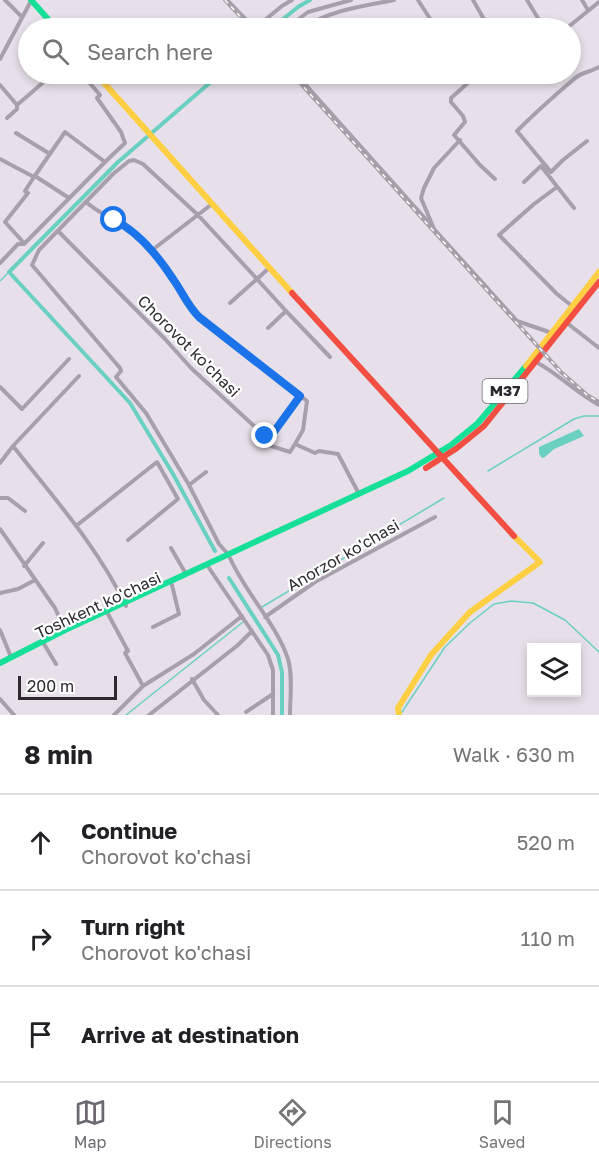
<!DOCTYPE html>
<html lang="en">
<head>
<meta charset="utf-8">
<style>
	body { margin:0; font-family:"Golos Text",sans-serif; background:#f2f2f2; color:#202124 }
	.controls { position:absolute; right:18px; bottom:18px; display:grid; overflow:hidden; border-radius:0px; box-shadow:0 3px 9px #0003 }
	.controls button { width:54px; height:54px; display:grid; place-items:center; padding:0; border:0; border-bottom:2px solid #e0e0e0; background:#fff; color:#202124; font:30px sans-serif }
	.scale { position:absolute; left:18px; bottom:15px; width:99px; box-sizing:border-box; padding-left:6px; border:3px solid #2c282f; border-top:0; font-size:16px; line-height:21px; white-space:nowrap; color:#2c282f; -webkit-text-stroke:4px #fff; paint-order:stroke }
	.stop { position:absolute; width:18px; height:18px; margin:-14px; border:4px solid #1a73e8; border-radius:50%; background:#fff }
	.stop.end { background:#1a73e8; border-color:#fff; box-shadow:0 2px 6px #0008 }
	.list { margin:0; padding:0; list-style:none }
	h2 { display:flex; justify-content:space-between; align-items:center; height:78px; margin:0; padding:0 24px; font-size:26px }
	h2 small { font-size:20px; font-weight:400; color:#757577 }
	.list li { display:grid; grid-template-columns:39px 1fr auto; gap:18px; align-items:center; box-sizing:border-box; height:96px; padding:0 24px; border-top:2px solid #e0e0e0 }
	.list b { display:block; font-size:22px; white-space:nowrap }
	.list p { margin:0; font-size:20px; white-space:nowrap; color:#757577 }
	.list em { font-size:20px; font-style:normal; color:#757577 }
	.icon { flex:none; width:33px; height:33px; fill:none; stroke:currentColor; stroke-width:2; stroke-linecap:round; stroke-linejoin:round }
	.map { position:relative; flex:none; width:599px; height:715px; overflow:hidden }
	.search { position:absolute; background:#fff; box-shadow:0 3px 9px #0003; left:18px; right:18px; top:18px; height:66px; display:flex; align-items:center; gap:15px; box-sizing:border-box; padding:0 21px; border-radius:33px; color:#757577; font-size:22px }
	.sheet { height:366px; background:#fff }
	nav { display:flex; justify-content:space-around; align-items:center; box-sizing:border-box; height:84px; border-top:2px solid #e0e0e0; background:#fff; font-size:16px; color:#757577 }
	nav a { display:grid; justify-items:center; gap:3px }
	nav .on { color:#6d6870 }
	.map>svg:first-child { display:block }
	.water { fill:#6ad0c1 }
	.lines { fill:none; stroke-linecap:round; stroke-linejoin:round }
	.stream { stroke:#6ad0c1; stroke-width:1.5 }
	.canal { stroke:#6ad0c1; stroke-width:4 }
	.street { stroke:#a79fac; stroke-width:4 }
	.fast { stroke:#16e098; stroke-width:6 }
	.slow { stroke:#ffcf43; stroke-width:6 }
	.jam { stroke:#f24e42; stroke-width:6 }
	.rail-casing { stroke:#a59fa8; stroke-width:4 }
	.rail { stroke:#fff; stroke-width:1.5; stroke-dasharray:4.5; stroke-linecap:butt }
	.route { stroke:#1a73e8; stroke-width:8 }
	.labels { text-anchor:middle; stroke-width:4.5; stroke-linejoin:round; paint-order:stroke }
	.shield { fill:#fff; stroke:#6b686d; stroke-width:1.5 }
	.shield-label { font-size:15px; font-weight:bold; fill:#2c282f }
	.street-label { font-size:16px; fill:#2c282f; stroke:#fff }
</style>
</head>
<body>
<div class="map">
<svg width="599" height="715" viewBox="0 0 599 715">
	<rect width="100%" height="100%" fill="#e7e0ea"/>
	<path class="water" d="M579,429L584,436L554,449L545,457L542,458L539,454V447Z"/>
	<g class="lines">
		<path class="stream" d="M0,281L9,272
			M488,471L574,419L584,416H599
			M262,607L444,498
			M126,715L243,622
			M400,715L445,647L470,623L494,604L511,601L533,603L565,620L599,652"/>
		<path class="canal" d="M272,28L298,7L310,0
			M215,551L173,474L130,403L9,272L118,162L220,74
			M229,578L278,655L282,672V715"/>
		<path class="street" d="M5,0L22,17
			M227,0L254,28
			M418,0L436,28
			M473,0L489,28
			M527,0L544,28
			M582,0L588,10
			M255,28L282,6L292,0
			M287,28L308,12L351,0
			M304,28C329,10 364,6 394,0
			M567,28L599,2
			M0,59L31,1
			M82,74L100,95L97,98L121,132L125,143L105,162
			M296,74L431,225
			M463,74L469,82L451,98V102L463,116L465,122L454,135L480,165L495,179
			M0,85L17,105L53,74
			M7,118L17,109V105
			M16,133L50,154
			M460,140L434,168L424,188L421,198L434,229L517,321L552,333
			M0,159L34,177L65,132L105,162L24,244H18L0,263
			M551,172L517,131C535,113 554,96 574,79C581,72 591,72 599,67
			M551,172L563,160L587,141
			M35,176L69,198
			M524,182L541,166L574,208
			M557,187L534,204L499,235L557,294L572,306
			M86,202C103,217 125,223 141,238C153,250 164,265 173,279C183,293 187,305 199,317L307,401L303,430L295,444L315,453L319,451L338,454L359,494
			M58,231L165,339L191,368L265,436L271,437L300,396
			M24,243L5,222L28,193L25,191L34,177
			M151,251L212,204
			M286,311L330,357
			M567,323L599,348
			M268,328L286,311L257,279L269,268
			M536,362C559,374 576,393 599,405
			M0,387L22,409L69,359
			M13,446C53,497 98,547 126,606
			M271,446L290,452L295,444
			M0,463L13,446L79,376
			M189,485L206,472
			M0,498H8L25,511
			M76,526L157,462L178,499L128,540
			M0,529L55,608L65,630
			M171,548L186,574
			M228,554L219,544L189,485L146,413L116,377L121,371L120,368L32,265L39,250L113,174L129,161L134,160L143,164L198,215L257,279L230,303
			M230,558C246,594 276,623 288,659C293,676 290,697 290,715
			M24,566L43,543
			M209,568L268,655L273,670V715
			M0,593L18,589L35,580
			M108,614L128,651L125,653L143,686
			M265,617L315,582L435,517
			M153,627L179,614L172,585
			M0,630L11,657
			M44,644L56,664
			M192,679L204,700L218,715
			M0,699L14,715
			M246,712L273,694
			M114,715L143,686L194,654L242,616
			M149,715L238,645L252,631"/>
		<path class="fast" d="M31,0L56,28
			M0,663L65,630L408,471L451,445L478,423L526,366"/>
		<path class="slow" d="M96,74L292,293
			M526,366L599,272
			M399,715L398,708L431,655L470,612L540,562L514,536"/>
		<path class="jam" d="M292,293L514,536
			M426,468L457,448L484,426L599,282"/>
		<g class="rail-casing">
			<path id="rail" d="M225,0L251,28
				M292,74L561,372L587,395L599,402"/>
		</g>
		<use href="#rail" class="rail"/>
	</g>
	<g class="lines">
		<path class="route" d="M114,220C139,232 158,256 173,279C183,293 187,305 199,317L300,396L271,436H265"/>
	</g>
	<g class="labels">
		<rect class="shield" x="482.5" y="379" width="45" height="24" rx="4.5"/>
		<g class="shield-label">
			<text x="505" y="396">M37</text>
		</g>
		<g class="street-label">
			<text transform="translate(189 346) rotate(45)" y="6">Chorovot ko'chasi</text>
			<text transform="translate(343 555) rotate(-30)" y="6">Anorzor ko'chasi</text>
			<text transform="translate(98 605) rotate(-25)" y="6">Toshkent ko'chasi</text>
		</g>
	</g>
</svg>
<div class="controls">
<button><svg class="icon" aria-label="layers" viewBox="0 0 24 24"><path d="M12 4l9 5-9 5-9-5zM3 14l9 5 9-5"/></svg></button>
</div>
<div class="scale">200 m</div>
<div class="stop" style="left:114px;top:220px"></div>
<div class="stop end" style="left:265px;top:436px"></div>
<div class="search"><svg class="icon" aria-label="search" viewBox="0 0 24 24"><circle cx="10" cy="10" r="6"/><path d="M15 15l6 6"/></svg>Search here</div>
</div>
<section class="sheet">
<h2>8 min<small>Walk · 630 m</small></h2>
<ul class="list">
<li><svg class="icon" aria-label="ahead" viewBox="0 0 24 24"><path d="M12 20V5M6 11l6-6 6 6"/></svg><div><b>Continue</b><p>Chorovot ko'chasi</p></div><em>520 m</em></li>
<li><svg class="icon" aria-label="right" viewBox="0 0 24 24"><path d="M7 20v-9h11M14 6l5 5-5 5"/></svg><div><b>Turn right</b><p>Chorovot ko'chasi</p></div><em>110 m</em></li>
<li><svg class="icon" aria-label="arrive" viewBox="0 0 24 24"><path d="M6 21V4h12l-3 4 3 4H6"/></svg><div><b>Arrive at destination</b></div></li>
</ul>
</section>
<nav>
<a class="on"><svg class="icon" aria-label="map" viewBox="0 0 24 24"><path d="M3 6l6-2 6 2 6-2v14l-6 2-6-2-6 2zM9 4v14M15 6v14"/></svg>Map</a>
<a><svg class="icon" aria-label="directions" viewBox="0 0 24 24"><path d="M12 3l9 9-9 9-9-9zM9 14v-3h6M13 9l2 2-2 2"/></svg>Directions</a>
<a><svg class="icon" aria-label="saved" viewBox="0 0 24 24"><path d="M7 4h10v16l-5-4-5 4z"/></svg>Saved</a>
</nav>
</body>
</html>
